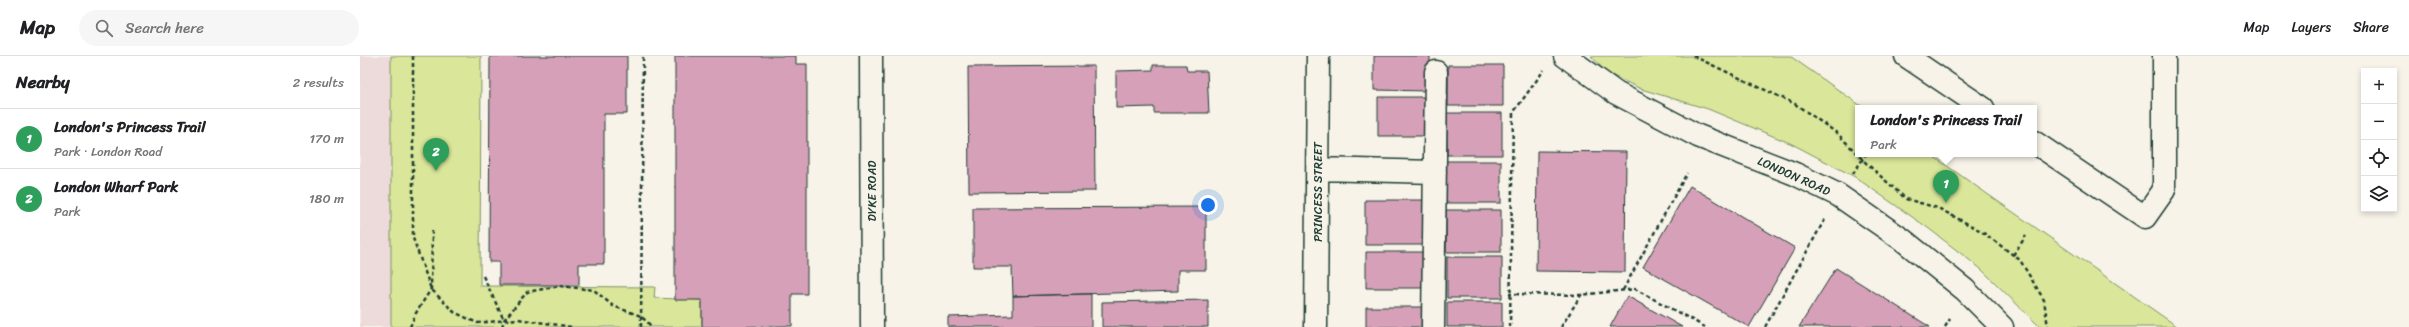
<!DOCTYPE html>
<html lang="en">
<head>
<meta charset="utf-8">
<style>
	body { margin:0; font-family:Sriracha,sans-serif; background:#f6f6f6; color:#202124 }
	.controls { position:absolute; right:12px; top:12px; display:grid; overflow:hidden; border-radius:0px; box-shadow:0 2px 6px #0003 }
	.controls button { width:36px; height:36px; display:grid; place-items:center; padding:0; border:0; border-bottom:1px solid #e0e0e0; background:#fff; color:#202124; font:20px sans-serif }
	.you { position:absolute; left:848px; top:149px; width:14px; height:14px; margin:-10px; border:3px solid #fff; border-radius:50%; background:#1a73e8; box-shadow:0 0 0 6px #1a73e833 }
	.badge { display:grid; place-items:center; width:26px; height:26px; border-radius:50%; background:#d93025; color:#fff; font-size:13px; font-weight:700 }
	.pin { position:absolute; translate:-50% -33px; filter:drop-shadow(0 1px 2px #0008) }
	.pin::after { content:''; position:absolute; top:21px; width:14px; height:12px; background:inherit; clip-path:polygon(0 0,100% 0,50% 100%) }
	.popup { position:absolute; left:1495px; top:49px; width:182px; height:52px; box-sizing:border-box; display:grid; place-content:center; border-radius:0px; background:#fff; filter:drop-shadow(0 1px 3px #0005); font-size:13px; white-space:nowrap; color:#757577 }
	.popup b { font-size:15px; color:#202124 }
	.popup::after { content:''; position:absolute; left:50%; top:100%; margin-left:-8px; border:8px solid transparent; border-top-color:#fff }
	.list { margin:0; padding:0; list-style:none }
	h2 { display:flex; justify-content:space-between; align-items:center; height:52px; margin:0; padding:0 16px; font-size:17px }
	h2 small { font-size:13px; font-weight:400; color:#757577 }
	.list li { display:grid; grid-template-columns:26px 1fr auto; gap:12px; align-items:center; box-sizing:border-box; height:60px; padding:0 16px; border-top:1px solid #e0e0e0 }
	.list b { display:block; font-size:15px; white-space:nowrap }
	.list p { margin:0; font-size:13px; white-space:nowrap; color:#757577 }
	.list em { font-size:13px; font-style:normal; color:#757577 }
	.icon { flex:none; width:22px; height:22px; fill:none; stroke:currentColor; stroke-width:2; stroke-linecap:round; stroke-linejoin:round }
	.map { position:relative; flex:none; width:2049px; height:271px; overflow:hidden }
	header { display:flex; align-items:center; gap:24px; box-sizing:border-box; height:56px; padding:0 20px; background:#fff; border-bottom:1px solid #e0e0e0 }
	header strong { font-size:19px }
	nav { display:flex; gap:22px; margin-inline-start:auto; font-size:14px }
	.search { width:280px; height:36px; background:#f6f6f6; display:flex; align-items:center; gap:10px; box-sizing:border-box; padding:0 14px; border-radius:22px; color:#757577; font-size:15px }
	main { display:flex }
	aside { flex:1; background:#fff }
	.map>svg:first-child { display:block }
	.built { fill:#eddada }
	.green { fill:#dae699; stroke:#7c9266 }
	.building { fill:#d5a0b8; stroke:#1f3d34 }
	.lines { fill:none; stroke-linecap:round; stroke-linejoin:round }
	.minor-casing { stroke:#1f3d34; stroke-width:25 }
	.path { stroke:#1f3d34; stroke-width:2.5; stroke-dasharray:4 3; stroke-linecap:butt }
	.minor { stroke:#f7f3e8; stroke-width:22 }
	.labels { text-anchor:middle; stroke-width:3.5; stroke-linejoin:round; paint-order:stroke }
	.street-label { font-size:12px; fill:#1f3d34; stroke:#f7f3e8 }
</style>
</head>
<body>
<header>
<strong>Map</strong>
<div class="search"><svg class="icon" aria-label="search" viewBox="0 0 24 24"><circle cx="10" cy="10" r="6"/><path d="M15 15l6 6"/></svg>Search here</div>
<nav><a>Map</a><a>Layers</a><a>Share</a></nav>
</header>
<main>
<aside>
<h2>Nearby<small>2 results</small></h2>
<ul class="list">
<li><span class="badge" style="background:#2e9e5b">1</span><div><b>London's Princess Trail</b><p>Park · London Road</p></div><em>170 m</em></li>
<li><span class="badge" style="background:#2e9e5b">2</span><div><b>London Wharf Park</b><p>Park</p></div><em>180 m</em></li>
</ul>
</aside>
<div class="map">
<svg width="2049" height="271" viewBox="0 0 2049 271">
	<rect width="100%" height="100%" fill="#f7f3e8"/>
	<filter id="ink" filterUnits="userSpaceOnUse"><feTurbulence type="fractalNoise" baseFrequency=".025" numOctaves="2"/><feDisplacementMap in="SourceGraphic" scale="8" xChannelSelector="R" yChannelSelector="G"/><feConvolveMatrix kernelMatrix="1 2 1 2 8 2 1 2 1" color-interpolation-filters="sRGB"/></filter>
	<g filter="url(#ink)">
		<path class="built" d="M0,0H31V271H0Z"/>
		<path class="green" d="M31,0H121L120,230L295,231L294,242L342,244V271H31Z
			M1231,0H1430L1504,52H1498V98H1570L1818,271H1680L1621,213L1568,172L1495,121L1432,88L1348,53L1281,33L1247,17Z"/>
		<path class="building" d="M130,0H267V58H244V208H219V229H139V206H129Z
			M315,0H436V8H447V238H432V270L342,271V244H315Z
			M1014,0H1070V35L1014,34Z
			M793,9H826L827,15H847L849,57H794V51L756,52V15L793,14Z
			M1088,9H1143V50H1088Z
			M734,10L735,135L609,136L608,11Z
			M1018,41H1068V80H1018Z
			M1087,57H1142V99H1087Z
			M1177,95L1266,96L1265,216L1176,215Z
			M1085,105H1141V147H1085Z
			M1330,130L1435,192L1389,271L1283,211Z
			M1005,144H1063V189H1005Z
			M846,151V214H818V235L653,240L652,211H613V152Z
			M1086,154H1141V196H1086Z
			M1006,196H1063V232H1006Z
			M1087,201H1142V242H1087Z
			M1476,212L1570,271H1439Z
			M731,238V271H588V261L653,259V240Z
			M1267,240L1322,271H1250Z
			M848,244V271H742V246Z
			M1087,246H1142V271H1087Z
			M1006,251H1063V271H1006Z"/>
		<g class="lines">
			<g class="minor-casing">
				<path id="minor" d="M511,0L512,271
					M1205,0L1256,37L1338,80L1435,118L1478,139L1543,184L1605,234L1642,271
					M1546,0L1623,52
					M1674,86L1785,161L1804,134V0
					M958,113L1075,116
					M956,271L958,0
					M1073,271L1076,16"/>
			</g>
			<path class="path" d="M53,0V182L71,233L94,256L117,267L158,263L212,271
				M1333,0L1435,48L1477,77L1506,107L1546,143L1578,152L1621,175L1660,204L1684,244L1688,271
				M1493,118L1506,98
				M1653,199L1666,180
				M123,220L144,264
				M1263,234L1327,117
				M1166,238H1150L1220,239
				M50,271L56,257L71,233L72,175
				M142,271L144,264L167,236L200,230L234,234L253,250L281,260L292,271
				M281,271L283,0
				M1150,271L1153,57L1184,14
				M1201,271L1221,239L1275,233L1345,271
				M1405,271L1465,163
				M1585,271L1590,263"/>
			<use href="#minor" class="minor"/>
		</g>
	</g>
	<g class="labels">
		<g class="street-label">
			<text transform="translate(1434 120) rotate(24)" y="4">LONDON ROAD</text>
			<text transform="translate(512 135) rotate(-90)" y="4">DYKE ROAD</text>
			<text transform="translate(958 136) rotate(-90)" y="4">PRINCESS STREET</text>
		</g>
	</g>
</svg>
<div class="controls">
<button>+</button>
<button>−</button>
<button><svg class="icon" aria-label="locate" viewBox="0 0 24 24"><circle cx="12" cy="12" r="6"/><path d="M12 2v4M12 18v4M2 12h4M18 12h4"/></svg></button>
<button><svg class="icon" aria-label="layers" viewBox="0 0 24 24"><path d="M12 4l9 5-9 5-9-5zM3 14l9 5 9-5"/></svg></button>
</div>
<div class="you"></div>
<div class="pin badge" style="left:1586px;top:147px;background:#2e9e5b">1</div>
<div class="popup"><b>London's Princess Trail</b>Park</div>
<div class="pin badge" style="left:76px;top:115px;background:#2e9e5b">2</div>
</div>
</main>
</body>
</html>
